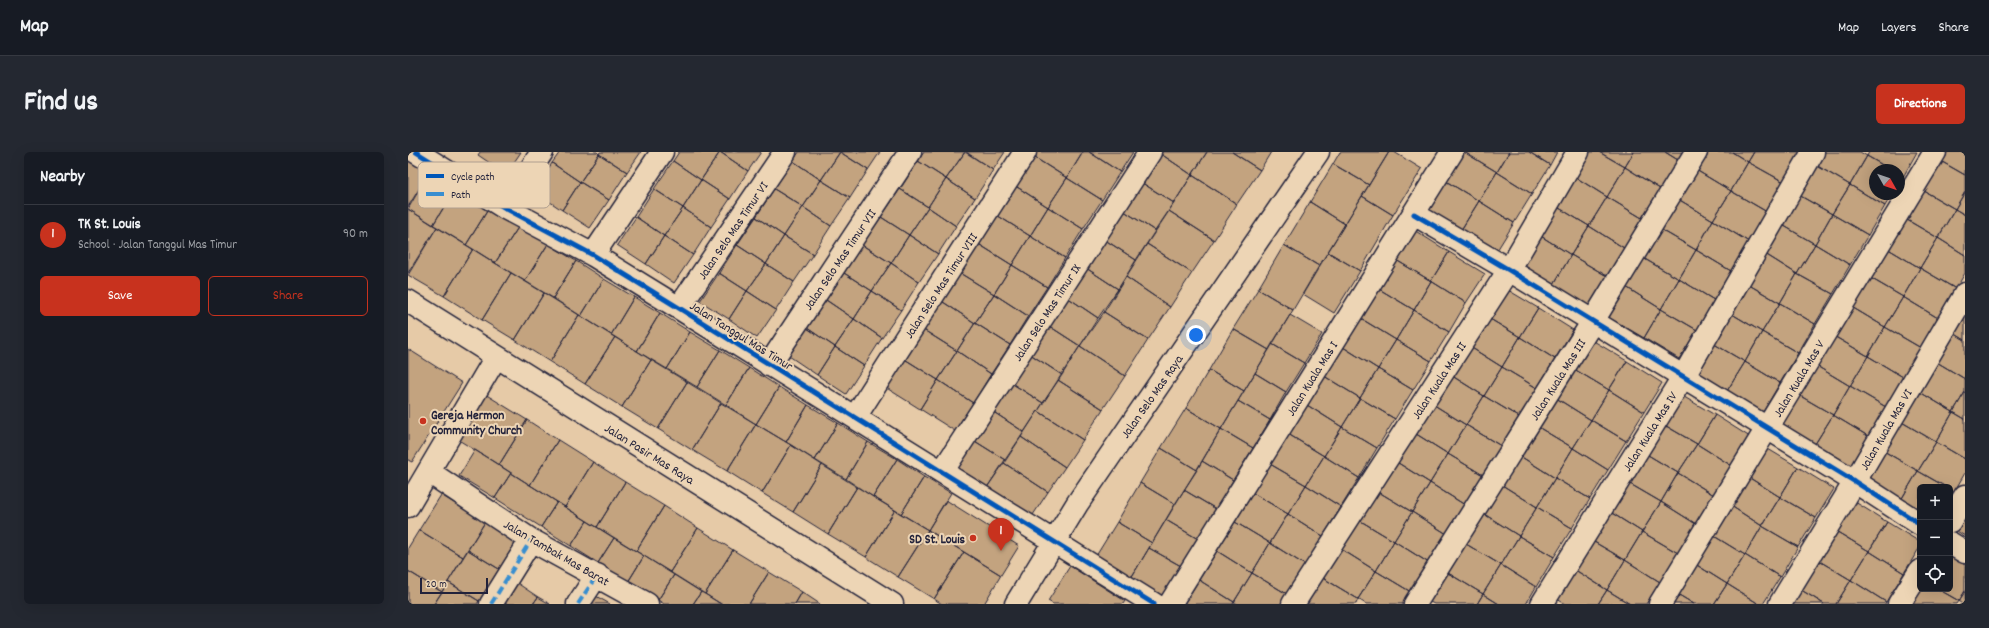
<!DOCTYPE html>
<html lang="en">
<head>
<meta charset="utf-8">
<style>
	body { margin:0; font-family:Dekko,sans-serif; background:#242831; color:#f1f3f6 }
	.controls { position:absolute; right:12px; bottom:12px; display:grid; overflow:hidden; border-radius:6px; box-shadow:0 4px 16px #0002 }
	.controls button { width:36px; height:36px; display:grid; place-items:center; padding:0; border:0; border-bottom:1px solid #363941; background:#171b24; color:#f1f3f6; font:20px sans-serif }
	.compass { position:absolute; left:1461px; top:12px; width:36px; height:36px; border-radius:50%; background:#171b24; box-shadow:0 4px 16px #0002; rotate:130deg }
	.scale { position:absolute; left:12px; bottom:10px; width:68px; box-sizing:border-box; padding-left:4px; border:2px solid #22223b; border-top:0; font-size:11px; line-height:14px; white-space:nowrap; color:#22223b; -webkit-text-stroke:3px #edd5b5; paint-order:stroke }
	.you { position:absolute; left:788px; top:183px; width:14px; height:14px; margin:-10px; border:3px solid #fff; border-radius:50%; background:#1a73e8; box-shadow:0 0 0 6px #1a73e833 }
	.badge { display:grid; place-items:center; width:26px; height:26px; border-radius:50%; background:#c8321e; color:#fff; font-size:13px; font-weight:700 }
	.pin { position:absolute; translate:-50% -33px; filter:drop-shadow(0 1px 2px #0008) }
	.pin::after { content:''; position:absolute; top:21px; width:14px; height:12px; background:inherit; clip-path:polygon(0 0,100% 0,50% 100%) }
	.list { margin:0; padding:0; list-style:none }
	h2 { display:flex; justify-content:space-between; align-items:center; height:52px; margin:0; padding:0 16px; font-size:17px }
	h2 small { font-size:13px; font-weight:400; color:#9ea1a6 }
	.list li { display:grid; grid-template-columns:26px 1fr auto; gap:12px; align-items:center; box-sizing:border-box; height:60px; padding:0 16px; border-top:1px solid #363941 }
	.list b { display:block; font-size:15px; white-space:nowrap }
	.list p { margin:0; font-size:13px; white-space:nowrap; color:#9ea1a6 }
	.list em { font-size:13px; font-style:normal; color:#9ea1a6 }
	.actions { display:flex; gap:8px; padding:12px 16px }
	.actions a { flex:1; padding:9px 0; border:1px solid #c8321e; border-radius:6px; text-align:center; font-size:14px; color:#c8321e }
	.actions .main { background:#c8321e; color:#fff }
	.icon { flex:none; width:22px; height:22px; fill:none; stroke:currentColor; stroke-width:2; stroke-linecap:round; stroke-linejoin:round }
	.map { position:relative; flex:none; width:1557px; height:452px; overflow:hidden; border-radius:6px }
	header { display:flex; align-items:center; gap:24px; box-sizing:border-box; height:56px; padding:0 20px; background:#171b24; border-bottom:1px solid #363941 }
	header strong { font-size:19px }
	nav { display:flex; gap:22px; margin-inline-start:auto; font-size:14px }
	.intro { display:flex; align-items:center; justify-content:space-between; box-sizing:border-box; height:96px; padding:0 24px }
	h1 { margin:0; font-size:28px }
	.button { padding:10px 18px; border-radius:6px; background:#c8321e; color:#fff; font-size:14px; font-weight:700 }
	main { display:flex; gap:24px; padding:0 24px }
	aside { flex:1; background:#171b24; border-radius:6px; box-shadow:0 4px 16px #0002 }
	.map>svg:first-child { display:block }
	.building { fill:#c3a37f; stroke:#22223b }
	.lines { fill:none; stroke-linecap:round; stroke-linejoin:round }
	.minor-casing { stroke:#22223b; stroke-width:25 }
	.minor { stroke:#edd5b5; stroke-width:22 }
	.quiet { stroke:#398ed0; stroke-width:4; stroke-dasharray:8 4; stroke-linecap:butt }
	.cycleway-casing { stroke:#edd5b5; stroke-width:8 }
	.cycleway { stroke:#0057b8; stroke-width:5 }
	.poi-dot { fill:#c8321e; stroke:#edd5b5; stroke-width:1.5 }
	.labels { text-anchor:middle; stroke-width:4; stroke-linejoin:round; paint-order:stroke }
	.street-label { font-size:13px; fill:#22223b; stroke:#edd5b5 }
	.poi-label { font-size:13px; font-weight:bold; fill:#22223b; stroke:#edd5b5; text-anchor:start }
	.key { fill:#edd5b5; stroke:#b09f90; stroke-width:1 }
	.key-label { font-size:11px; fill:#22223b }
</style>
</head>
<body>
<header>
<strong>Map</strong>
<nav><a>Map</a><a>Layers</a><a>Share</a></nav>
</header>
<div class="intro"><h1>Find us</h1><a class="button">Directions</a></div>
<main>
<aside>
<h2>Nearby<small></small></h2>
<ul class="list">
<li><span class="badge">1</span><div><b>TK St. Louis</b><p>School · Jalan Tanggul Mas Timur</p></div><em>90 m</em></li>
</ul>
<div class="actions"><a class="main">Save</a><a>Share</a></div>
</aside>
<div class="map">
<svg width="1557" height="452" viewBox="0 0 1557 452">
	<rect width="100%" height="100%" fill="#e6caa7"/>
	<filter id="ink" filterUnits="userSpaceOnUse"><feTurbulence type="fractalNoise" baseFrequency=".025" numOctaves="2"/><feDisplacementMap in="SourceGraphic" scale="8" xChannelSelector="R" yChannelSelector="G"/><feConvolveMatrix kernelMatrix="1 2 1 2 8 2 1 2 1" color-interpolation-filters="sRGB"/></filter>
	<g filter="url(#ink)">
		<path class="building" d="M72,0H113L98,22L70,3Z
			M152,0H189L191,2L172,30L144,11Z
			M192,0H233L219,20L191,2Z
			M271,0H312L293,28L265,9Z
			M312,0H353L340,19Z
			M312,0L340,19L322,47L293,28Z
			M391,0H432L413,28L385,9Z
			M432,0H472L460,18Z
			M432,0L460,18L442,46L413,28Z
			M516,0H557L538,27L510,9Z
			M557,0L585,18L567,46L538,27Z
			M558,0H597L585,18Z
			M627,0H675L659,26L624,4Z
			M675,0H681L712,20L694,48L659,26Z
			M681,0H725L712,20Z
			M750,0H799L784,23Z
			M750,0L784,23L766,51L731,29Z
			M799,0H824L852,18L829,52L784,23Z
			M824,0H863L852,18Z
			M932,0H981L961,33L925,12Z
			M981,0H986L1014,17L985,63L954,44Z
			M1053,0H1056L1089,20L1071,49L1036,28Z
			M1056,0H1101L1089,20Z
			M1101,0H1121L1142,13L1124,42L1089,20Z
			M1121,0H1149L1142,13Z
			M1178,0H1191L1217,15L1199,45L1164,23Z
			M1191,0H1226L1217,15Z
			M1226,0H1257L1270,8L1252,37L1217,15Z
			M1257,0H1275L1270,8Z
			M1298,0H1324L1340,10L1323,39L1288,18Z
			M1324,0H1346L1340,10Z
			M1346,0H1391L1393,1L1376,30L1340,10Z
			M1413,0H1452L1459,4L1442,33L1406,12Z
			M1461,0H1509L1495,25L1491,23V18H1483L1459,4Z
			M1533,0H1557V23L1529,7Z
			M191,2L219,20L201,48L172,30Z
			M624,4L659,26L640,55L606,33Z
			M1459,4L1483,18H1467V42H1484L1477,54L1442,33Z
			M0,6L22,19L0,55Z
			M1529,7L1557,23V40L1547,57L1511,36Z
			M265,9L293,28L275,56L246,37Z
			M385,9L413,28L395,55L366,37Z
			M510,9L538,27L520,55L492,37Z
			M1340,10L1376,30L1359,60L1323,39Z
			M144,11L172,30L154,58L126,39Z
			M925,12L961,33L937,72L902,50Z
			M1406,12L1442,33L1424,62L1389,42Z
			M1217,15L1252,37L1234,66L1199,45Z
			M1288,18L1323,39L1305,68L1270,47Z
			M22,19L48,35L25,73L0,57Z
			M1089,20L1124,42L1106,71L1071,49Z
			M784,23L829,52L806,88L761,59Z
			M1164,23L1199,45L1181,74L1146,53Z
			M659,26L694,48L675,77L640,55Z
			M538,27L567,46L548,74L520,55Z
			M293,28L322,47L303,75L275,56Z
			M413,28L442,46L423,74L395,55Z
			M1036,28L1071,49L1053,78L1017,57Z
			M731,29L766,51L747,79L713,57Z
			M172,30L201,48L182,76L154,58Z
			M606,33L640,55L622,84L587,62Z
			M1442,33L1477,54L1460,83L1424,62Z
			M48,35L81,56L58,93L25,73Z
			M1511,36L1547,57L1530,86L1494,65Z
			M246,37L275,56L256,84L228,65Z
			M366,37L395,55L376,84L348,65Z
			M492,37L520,55L501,83L473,65Z
			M1323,39L1359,60L1341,90L1305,68Z
			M1557,40V63L1547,57Z
			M1389,42L1424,62L1407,92L1371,71Z
			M954,44L985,63L952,119L920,100Z
			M1199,45L1234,66L1216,96L1181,74Z
			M1270,47L1305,68L1288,98L1252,77Z
			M1071,49L1106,71L1088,100L1053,78Z
			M902,50L937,72L911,114L876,93Z
			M1146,53L1181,74L1163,103L1128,81Z
			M395,55L423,74L405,102L376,84Z
			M520,55L548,74L530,102L501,83Z
			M640,55L675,77L657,106L622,84Z
			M81,56L111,74L87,111L58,93Z
			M275,56L303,75L285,103L256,84Z
			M0,57L29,75L0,121Z
			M713,57L747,79L728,108L694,86Z
			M1547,57L1557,63V103L1530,86Z
			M761,59L806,88L784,121L739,92Z
			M587,62L622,84L604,113L569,91Z
			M1424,62L1460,83L1442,113L1407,92Z
			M228,65L256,84L238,112L209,93Z
			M348,65L376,84L358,112L329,93Z
			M473,65L501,83L483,111L454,93Z
			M1494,65L1530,86L1512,116L1477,95Z
			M1305,68L1341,90L1323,119L1288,98Z
			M1371,71L1407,92L1389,122L1354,100Z
			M111,74L140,92L117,129L87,111Z
			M1181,74L1216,96L1199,124L1163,103Z
			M29,75L65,97L36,144L0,123Z
			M1252,77L1288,98L1271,127L1235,106Z
			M1006,78L1041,100L1023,129L988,108Z
			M1128,81L1163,103L1146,132L1110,111Z
			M501,83L530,102L511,130L483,111Z
			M256,84L285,103L266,131L238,112Z
			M376,84L405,102L386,130L358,112Z
			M622,84L657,106L639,135L604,113Z
			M694,86L728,108L710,137L675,114Z
			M1530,86L1557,103V121L1548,137L1512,116Z
			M569,91L604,113L586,142L550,120Z
			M140,92L168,109L145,146L117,129Z
			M739,92L784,121L762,155L718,125Z
			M1407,92L1442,113L1425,142L1389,122Z
			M329,93L358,112L339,139L311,121Z
			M454,93L483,111L464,139L436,121Z
			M876,93L911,114L885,158L850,137Z
			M1477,95L1512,116L1495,145L1459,124Z
			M65,97L103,121L74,168L36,144Z
			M1288,98L1323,119L1306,148L1271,127Z
			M920,100L952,119L926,161L895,142Z
			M1041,100L1077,122L1058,151L1023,129Z
			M1354,100L1389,122L1372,151L1336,130Z
			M1163,103L1199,124L1181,154L1146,132Z
			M1235,106L1271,127L1253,157L1218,135Z
			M988,108L1023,129L1006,158L971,137Z
			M168,109L196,127L173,164L145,146Z
			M483,111L511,130L493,158L464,139Z
			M358,112L386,130L368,158L339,139Z
			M604,113L639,135L620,164L586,142Z
			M675,114L710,137L690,166L656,143Z
			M1512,116L1548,137L1530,166L1495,145Z
			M550,120L586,142L567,171L532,148Z
			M103,121L136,141L107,188L74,168Z
			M311,121L339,139L321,167L292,149Z
			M436,121L464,139L446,167L418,148Z
			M1389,122L1425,142L1407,172L1372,151Z
			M1459,124L1495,145L1477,175L1442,154Z
			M718,125L762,155L740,188L696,160Z
			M196,127L226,145L203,183L173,164Z
			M1271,127L1306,148L1289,178L1253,157Z
			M1023,129L1058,151L1041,180L1006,158Z
			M1336,130L1372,151L1354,180L1319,159Z
			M1095,135L1130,156L1112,185L1077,164Z
			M1218,135L1253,157L1236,186L1200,165Z
			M850,137L885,158L861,198L825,177Z
			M971,137L1006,158L988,188L952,166Z
			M339,139L368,158L349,186L321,167Z
			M464,139L493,158L474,186L446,167Z
			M136,141L171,163L142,210L107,188Z
			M586,142L620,164L602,193L567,171Z
			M656,143L690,166L672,194L638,172Z
			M226,145L252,161L229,199L203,183Z
			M1495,145L1530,166L1513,196L1477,175Z
			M418,148L446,167L427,195L399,176Z
			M532,148L567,171L549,199L514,177Z
			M1372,151L1407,172L1390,201L1354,180Z
			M1442,154L1477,175L1460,204L1424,183Z
			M1130,156L1165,178L1147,207L1112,185Z
			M1253,157L1289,178L1271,207L1236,186Z
			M1006,158L1041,180L1023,209L988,188Z
			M1319,159L1354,180L1337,210L1301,189Z
			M1557,159V188L1544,180Z
			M696,160L740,188L717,224L672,194Z
			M252,161L282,180L259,217L229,199Z
			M171,163L207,185L177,232L142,210Z
			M882,163L914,182L896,211L864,192Z
			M1077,164L1112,185L1094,215L1059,193Z
			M952,166L988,188L970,217L935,195Z
			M446,167L474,186L456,214L427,195Z
			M567,171L602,193L583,222L549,199Z
			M638,172L672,194L654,223L619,200Z
			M1477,175L1513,196L1495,225L1460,204Z
			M399,176L427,195L409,223L381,204Z
			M514,177L549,199L530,228L495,206Z
			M825,177L861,198L836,239L801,218Z
			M282,180L312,198L289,235L259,217Z
			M1354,180L1390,201L1372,231L1337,210Z
			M1544,180L1557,188V227L1527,209Z
			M1424,183L1460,204L1442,234L1407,213Z
			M207,185L243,208L214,255L177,232Z
			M1112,185L1147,207L1129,236L1094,215Z
			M988,188L1023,209L1005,238L970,217Z
			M1184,188L1219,209L1201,238L1166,217Z
			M1301,189L1337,210L1319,239L1284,218Z
			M864,192L896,211L878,240L847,221Z
			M1059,193L1094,215L1076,244L1041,222Z
			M672,194L717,224L695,257L650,228Z
			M427,195L456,214L438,242L409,223Z
			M935,195L970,217L952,246L916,224Z
			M0,197L54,231L4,310L0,308Z
			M312,198L341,216L318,253L289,235Z
			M549,199L583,222L565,251L530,228Z
			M619,200L654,223L635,251L600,229Z
			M1460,204L1495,225L1478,255L1442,234Z
			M495,206L530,228L512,257L477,235Z
			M243,208L279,230L250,277L214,255Z
			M1219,209L1254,231L1236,260L1201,238Z
			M1527,209L1557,227V240L1545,260L1510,239Z
			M1337,210L1372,231L1355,260L1319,239Z
			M1407,213L1442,234L1425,263L1389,242Z
			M1094,215L1129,236L1111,265L1076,244Z
			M341,216L371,235L348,272L318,253Z
			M970,217L1005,238L987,267L952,246Z
			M1166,217L1201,238L1183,268L1148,246Z
			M801,218L836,239L813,277L778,256Z
			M847,221L878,240L862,268L830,249Z
			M1041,222L1076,244L1058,273L1023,251Z
			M916,224L952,246L934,275L899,253Z
			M530,228L565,251L547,279L512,257Z
			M650,228L695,257L675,288L630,259Z
			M600,229L635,251L616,280L581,257Z
			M279,230L313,251L284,298L250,277Z
			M1442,234L1478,255L1460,284L1425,263Z
			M371,235L400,253L378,290L348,272Z
			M1201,238L1236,260L1218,289L1183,268Z
			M1510,239L1545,260L1528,290L1492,269Z
			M1557,240V267L1545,260Z
			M77,242L119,268L91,313L49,287Z
			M1271,242L1307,263L1289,292L1253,271Z
			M1389,242L1425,263L1407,292L1372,271Z
			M1076,244L1111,265L1093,294L1058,273Z
			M952,246L987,267L969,296L934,275Z
			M1148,246L1183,268L1165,296L1130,275Z
			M830,249L862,268L845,296L813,277Z
			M313,251L348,272L319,319L284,298Z
			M1023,251L1058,273L1040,302L1005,280Z
			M400,253L430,271L407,308L378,290Z
			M899,253L934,275L916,304L880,282Z
			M778,256L813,277L789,318L753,296Z
			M581,257L616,280L597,308L562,286Z
			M630,259L675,288L657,315L613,285Z
			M1545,260L1557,267V307L1528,290Z
			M1307,263L1342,285L1324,314L1289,292Z
			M1425,263L1460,284L1443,313L1407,292Z
			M119,268L150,288L122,333L91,313Z
			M1183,268L1218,289L1200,318L1165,296Z
			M1492,269L1528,290L1510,319L1474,298Z
			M430,271L460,290L438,327L407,308Z
			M1253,271L1289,292L1270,321L1235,300Z
			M348,272L383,293L354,341L319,319Z
			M1058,273L1093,294L1075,323L1040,302Z
			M934,275L969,296L951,326L916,304Z
			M1130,275L1165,296L1147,326L1112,304Z
			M813,277L845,296L825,328L794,309Z
			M1005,280L1040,302L1022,331L987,309Z
			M880,282L916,304L898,333L862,312Z
			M613,285L657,315L640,340L596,311Z
			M562,286L597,308L578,337L544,315Z
			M150,288L185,310L157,355L122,333Z
			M460,290L489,307L465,345L438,327Z
			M1528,290L1557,307V321L1546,340L1542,338V335H1538L1510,319Z
			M1289,292L1324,314L1306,343L1270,321Z
			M383,293L414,313L385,360L354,341Z
			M1355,294L1390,315L1372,345L1337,323Z
			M753,296L789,318L767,352L732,331Z
			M1165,296L1200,318L1182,347L1147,326Z
			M67,298L103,321L87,346L51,324Z
			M1474,298L1510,319L1493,348L1457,327Z
			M1235,300L1270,321L1253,350L1217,329Z
			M1040,302L1075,323L1057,353L1022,331Z
			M916,304L951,326L933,355L898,333Z
			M1112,304L1147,326L1129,355L1094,333Z
			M489,307L516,325L493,362L465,345Z
			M794,309L825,328L808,357L776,338Z
			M987,309L1022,331L1004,360L969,339Z
			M185,310L217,330L189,375L157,355Z
			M596,311L640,340L623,366L578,337Z
			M862,312L898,333L880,362L845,341Z
			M414,313L449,335L420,382L385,360Z
			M1390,315L1426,337L1408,366L1372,345Z
			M1510,319L1538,335H1512V359L1493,348Z
			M103,321L149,350L133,375L87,346Z
			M1270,321L1306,343L1288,372L1253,350Z
			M1337,323L1372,345L1354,374L1320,352Z
			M516,325L543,341L520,378L493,362Z
			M1147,326L1182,347L1164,376L1129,355Z
			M1217,329L1253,350L1234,380L1199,358Z
			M217,330L256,354L228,399L189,375Z
			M732,331L767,352L744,391L709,370Z
			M1022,331L1057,353L1039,382L1004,360Z
			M898,333L933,355L915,384L880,362Z
			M1094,333L1129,355L1111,384L1076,362Z
			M449,335L487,358L458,405L420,382Z
			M776,338L808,357L790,387L758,368Z
			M969,339L1004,360L986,389L951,368Z
			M845,341L880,362L862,391L827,370Z
			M33,343L77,370L55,405L11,378Z
			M1372,345L1408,366L1390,395L1354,374Z
			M538,348L611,394L593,423L520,378Z
			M1444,348L1479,370L1461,399L1426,378Z
			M149,350L179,369L163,394L133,375Z
			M1253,350L1288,372L1270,401L1234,380Z
			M1320,352L1354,374L1337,403L1301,381Z
			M256,354L290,376L262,420L228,399Z
			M1129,355L1164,376L1146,405L1111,384Z
			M487,358L520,378L490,425L458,405Z
			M1199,358L1234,380L1217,408L1181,387Z
			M1004,360L1039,382L1021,411L986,389Z
			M880,362L915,384L897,413L862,391Z
			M1076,362L1111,384L1093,413L1058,392Z
			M1557,362V384L1547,378Z
			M758,368L790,387L773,414L741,396Z
			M951,368L986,389L968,419L933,397Z
			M179,369L206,386L190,411L163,394Z
			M77,370L108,390L91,417L60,398Z
			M709,370L744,391L723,426L688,404Z
			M827,370L862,391L844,421L809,399Z
			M1479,370L1512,390V395L1496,421L1461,399Z
			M1354,374L1390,395L1372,425L1337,403Z
			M290,376L325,398L297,442L262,420Z
			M11,378L55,405L34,440L0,419V396Z
			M520,378L556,400L526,447L490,425Z
			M1426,378L1461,399L1443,428L1408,407Z
			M1234,380L1270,401L1252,430L1217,408Z
			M1301,381L1337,403L1319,432L1284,410Z
			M1111,384L1146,405L1128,435L1093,413Z
			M206,386L236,404L220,430L190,411Z
			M1181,387L1217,408L1199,438L1164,416Z
			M986,389L1021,411L1003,440L968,419Z
			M862,391L897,413L879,442L844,421Z
			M1058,392L1093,413L1075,442L1040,421Z
			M741,396L773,414L755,445L723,426Z
			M933,397L968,419L950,447L915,426Z
			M60,398L91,417L71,449L40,430Z
			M325,398L361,420L341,452H313L297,442Z
			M809,399L844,421L826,450L791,428Z
			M1461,399L1496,421L1478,450L1443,428Z
			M556,400L593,423L576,452H534L526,447Z
			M1337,403L1372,425L1355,452H1351L1319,432Z
			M236,404L266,423L250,448L220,430Z
			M1542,404L1557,413V439L1551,449L1530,437H1542Z
			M1408,407L1443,428L1428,452H1416L1390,436Z
			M1217,408L1252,430L1238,452H1222L1199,438Z
			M1284,410L1319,432L1306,452H1286L1266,440Z
			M1093,413L1128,435L1118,452H1091L1075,442Z
			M662,414L717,449L715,452H645L640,449Z
			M1164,416L1199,438L1190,452H1157L1146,445Z
			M0,419L34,440L26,452H0Z
			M968,419L1003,440L996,452H958L950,447Z
			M361,420L394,440L387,452H341Z
			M844,421L879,442L873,452H830L826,450Z
			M1040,421L1075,442L1069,452H1026L1022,450Z
			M266,423L293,440L285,452H256L250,448Z
			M915,426L950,447L948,452H899Z
			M791,428L826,450L825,452H776Z
			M1443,428L1478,450L1477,452H1428Z
			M106,429L130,445L125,452H91Z
			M40,430L71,449L69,452H26Z
			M1319,432L1351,452H1306Z
			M1390,436L1416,452H1380Z
			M1512,437H1530L1551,449L1549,452H1501Z
			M1199,438L1222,452H1190Z
			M1557,439V452H1555L1551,449Z
			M293,440L297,442L313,452H285Z
			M394,440L412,452H387Z
			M1266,440L1286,452H1258Z
			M1075,442L1091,452H1069Z
			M186,443L202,452H181Z
			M130,445L142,452H125Z"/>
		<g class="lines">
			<g class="minor-casing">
				<path id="minor" d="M8,0L97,56L185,103L271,156L746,452
					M97,56L134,0
					M1006,62L1101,118L1446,329L1512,372
					M185,103L254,0
					M0,149L484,452
					M271,156L377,0
					M361,213L502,0
					M447,265L617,0
					M21,320L123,388L239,452
					M534,320L742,0
					M0,354L88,205
					M1542,369L1557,344
					M1542,391L1557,400
					M83,452L123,388
					M170,452L189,423
					M608,452L669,352L910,0
					M762,452L1044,0
					M885,452L1101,118L1170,0
					M1007,452L1185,169L1288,0
					M1134,452L1275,225L1405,0
					M1252,452L1527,0
					M1372,452L1437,346L1557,142
					M1491,452L1512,419"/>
			</g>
			<use href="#minor" class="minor"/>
			<path class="quiet" d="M83,452L123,388
				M170,452L189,423"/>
			<g class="cycleway-casing">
				<path id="cycleway" d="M8,0L97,56L185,103L271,156L746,452
					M1006,62L1101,118L1446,329L1512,372"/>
			</g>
			<use href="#cycleway" class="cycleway"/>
		</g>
	</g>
	<g class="poi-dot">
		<circle cx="15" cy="269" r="4"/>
		<circle cx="565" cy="386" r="4"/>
	</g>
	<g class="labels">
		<g class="street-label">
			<text transform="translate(324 78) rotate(-56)" y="5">Jalan Selo Mas Timur VI</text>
			<text transform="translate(431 107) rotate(-56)" y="5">Jalan Selo Mas Timur VII</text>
			<text transform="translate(532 133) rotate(-57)" y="5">Jalan Selo Mas Timur VIII</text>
			<text transform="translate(638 160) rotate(-57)" y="5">Jalan Selo Mas Timur IX</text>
			<text transform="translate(334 183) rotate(32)" y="5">Jalan Tanggul Mas Timur</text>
			<text transform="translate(903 226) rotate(-58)" y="5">Jalan Kuala Mas I</text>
			<text transform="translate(1390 226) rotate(-59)" y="5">Jalan Kuala Mas V</text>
			<text transform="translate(1149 227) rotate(-58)" y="5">Jalan Kuala Mas III</text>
			<text transform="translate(1030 228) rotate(-57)" y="5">Jalan Kuala Mas II</text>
			<text transform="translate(743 244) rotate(-55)" y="5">Jalan Selo Mas Raya</text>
			<text transform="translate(1477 277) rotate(-60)" y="5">Jalan Kuala Mas VI</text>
			<text transform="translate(1241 279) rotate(-58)" y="5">Jalan Kuala Mas IV</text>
			<text transform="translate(242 301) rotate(32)" y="5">Jalan Pasir Mas Raya</text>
			<text transform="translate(149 400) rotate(30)" y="5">Jalan Tambak Mas Barat</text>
		</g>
		<g class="poi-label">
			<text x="23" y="267">Gereja Hermon<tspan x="23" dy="15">Community Church</tspan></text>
			<text x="557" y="391" text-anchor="end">SD St. Louis</text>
		</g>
	</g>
	<rect x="10" y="10" width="132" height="46" rx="6" class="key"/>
	<rect x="18" y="22" width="18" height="4" fill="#0057b8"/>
	<rect x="18" y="40" width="18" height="4" fill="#398ed0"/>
	<g class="key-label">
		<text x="43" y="28">Cycle path</text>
		<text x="43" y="46">Path</text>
	</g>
</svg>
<div class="controls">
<button>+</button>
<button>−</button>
<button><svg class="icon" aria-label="locate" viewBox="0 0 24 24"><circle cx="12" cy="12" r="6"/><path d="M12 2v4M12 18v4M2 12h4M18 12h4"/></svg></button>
</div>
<svg class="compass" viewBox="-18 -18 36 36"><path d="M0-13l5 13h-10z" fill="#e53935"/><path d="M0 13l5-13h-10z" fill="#9ea1a6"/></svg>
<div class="scale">20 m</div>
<div class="you"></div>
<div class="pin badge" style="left:593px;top:399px">1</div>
</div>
</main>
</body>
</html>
